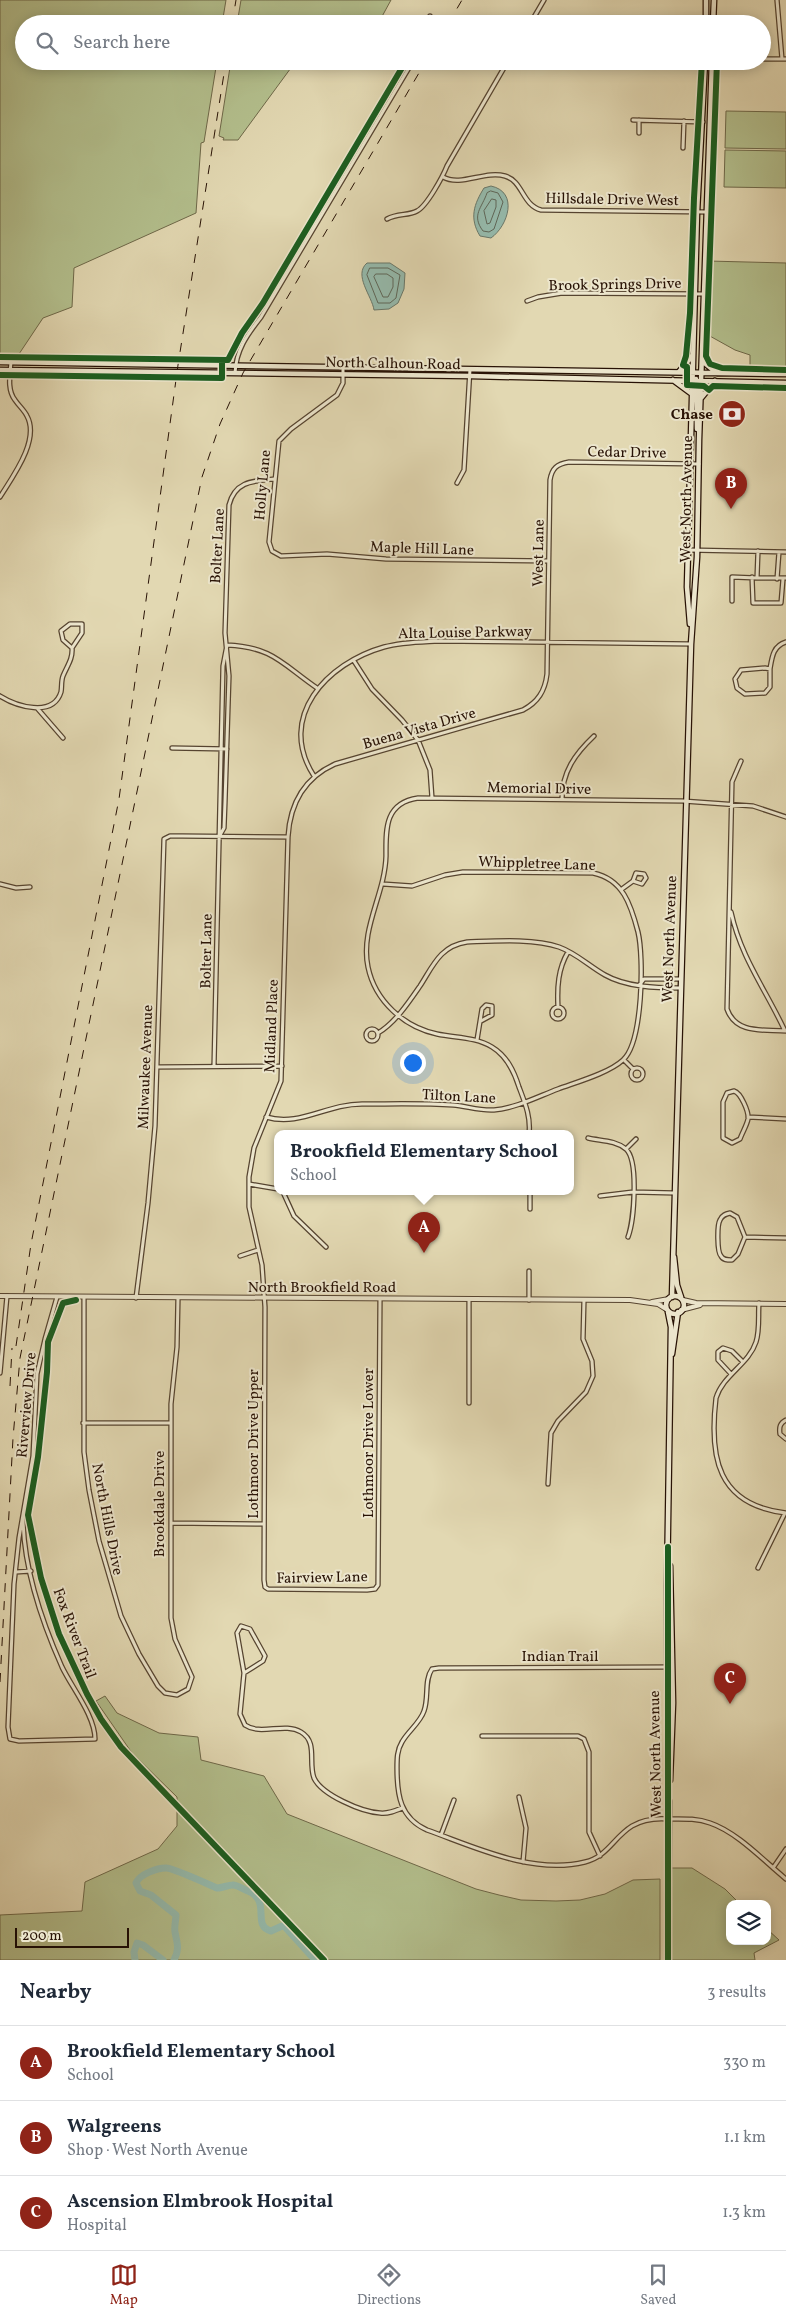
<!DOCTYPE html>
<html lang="en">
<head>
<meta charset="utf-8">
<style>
	body { margin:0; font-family:Vollkorn,serif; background:#f2f2f3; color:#1f2937 }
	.controls { position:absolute; right:15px; bottom:15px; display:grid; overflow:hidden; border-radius:10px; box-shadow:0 2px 12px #0003 }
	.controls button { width:45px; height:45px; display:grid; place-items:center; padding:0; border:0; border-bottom:1px solid #e0e1e3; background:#fff; color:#1f2937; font:25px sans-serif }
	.scale { position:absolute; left:15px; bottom:12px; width:114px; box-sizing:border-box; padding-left:5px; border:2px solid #281205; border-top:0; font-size:14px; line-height:18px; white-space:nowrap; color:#281205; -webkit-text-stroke:4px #ece6cd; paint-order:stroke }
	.you { position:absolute; left:412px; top:1062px; width:18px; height:18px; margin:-12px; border:4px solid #fff; border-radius:50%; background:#1a73e8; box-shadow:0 0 0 8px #1a73e833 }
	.badge { display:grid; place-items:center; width:32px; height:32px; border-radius:50%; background:#8f2418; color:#fff; font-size:16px; font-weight:700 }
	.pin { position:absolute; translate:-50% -41px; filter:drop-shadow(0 1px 2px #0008) }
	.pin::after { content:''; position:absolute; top:26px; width:18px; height:15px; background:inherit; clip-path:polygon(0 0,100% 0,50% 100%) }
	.popup { position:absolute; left:274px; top:1130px; width:300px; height:65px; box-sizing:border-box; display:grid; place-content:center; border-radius:10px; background:#fff; filter:drop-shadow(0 1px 4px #0005); font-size:16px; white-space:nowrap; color:#747a83 }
	.popup b { font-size:19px; color:#1f2937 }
	.popup::after { content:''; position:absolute; left:50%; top:100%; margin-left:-10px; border:10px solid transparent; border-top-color:#fff }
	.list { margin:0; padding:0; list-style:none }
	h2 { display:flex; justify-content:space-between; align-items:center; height:65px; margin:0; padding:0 20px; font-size:21px }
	h2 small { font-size:16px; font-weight:400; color:#747a83 }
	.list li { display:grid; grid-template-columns:32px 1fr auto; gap:15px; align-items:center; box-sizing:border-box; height:75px; padding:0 20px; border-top:1px solid #e0e1e3 }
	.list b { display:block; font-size:19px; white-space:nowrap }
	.list p { margin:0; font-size:16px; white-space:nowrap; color:#747a83 }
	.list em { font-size:16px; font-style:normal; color:#747a83 }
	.icon { flex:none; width:28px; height:28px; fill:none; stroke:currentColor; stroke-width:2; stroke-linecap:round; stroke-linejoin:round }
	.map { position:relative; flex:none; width:786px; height:1960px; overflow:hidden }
	.search { position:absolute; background:#fff; box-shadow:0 2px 12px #0003; left:15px; right:15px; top:15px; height:55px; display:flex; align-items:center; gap:12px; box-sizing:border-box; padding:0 18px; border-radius:28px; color:#747a83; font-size:19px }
	.sheet { height:290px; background:#fff }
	nav { display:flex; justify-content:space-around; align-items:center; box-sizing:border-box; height:70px; border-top:1px solid #e0e1e3; background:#fff; font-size:14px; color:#747a83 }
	nav a { display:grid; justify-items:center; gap:2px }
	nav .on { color:#8f2418 }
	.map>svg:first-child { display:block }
	.green { fill:#b3bf8d; stroke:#6e6849 }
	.water { fill:#95baac; stroke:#697769 }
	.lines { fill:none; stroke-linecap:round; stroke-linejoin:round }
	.shore { stroke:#5e6658; stroke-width:1 }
	.river { stroke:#95baac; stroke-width:7 }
	.minor-casing { stroke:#564430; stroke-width:5.5 }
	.tertiary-casing { stroke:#564430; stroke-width:6 }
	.secondary-casing { stroke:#281205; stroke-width:7 }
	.minor { stroke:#ece6cd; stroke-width:3 }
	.tertiary { stroke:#ece6cd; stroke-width:4 }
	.secondary { stroke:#ece6cd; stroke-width:4.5 }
	.rail { stroke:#281205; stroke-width:1; stroke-dasharray:9 9; stroke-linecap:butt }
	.cycleway-casing { stroke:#ece6cd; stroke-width:9 }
	.cycleway { stroke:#1b5e20; stroke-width:6 }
	.labels { text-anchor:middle; stroke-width:4; stroke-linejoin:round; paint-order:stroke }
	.street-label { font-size:15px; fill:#281205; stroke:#ece6cd }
	.poi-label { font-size:15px; font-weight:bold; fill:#281205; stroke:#ece6cd; text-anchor:end }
</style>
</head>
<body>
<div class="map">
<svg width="786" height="1960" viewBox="0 0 786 1960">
	<rect width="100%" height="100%" fill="#e2d8b2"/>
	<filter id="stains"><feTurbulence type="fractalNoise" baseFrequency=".004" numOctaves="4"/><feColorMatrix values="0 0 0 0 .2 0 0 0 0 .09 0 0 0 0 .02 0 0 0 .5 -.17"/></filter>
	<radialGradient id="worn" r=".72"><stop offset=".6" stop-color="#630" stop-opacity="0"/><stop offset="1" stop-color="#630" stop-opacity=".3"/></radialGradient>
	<path class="green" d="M0,0H226L222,24H24V61H217L204,142L201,143L196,213L74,268L72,307L43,318L15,360L0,359Z
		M241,0H391L379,22L237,24Z
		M231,61H296L238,140H223L224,138L219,136Z
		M726,111L786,112V149L725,148Z
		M725,150L786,151V188L724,187Z
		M708,261L786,263V369L750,368V355L735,350L708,335Z
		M105,1696L117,1713L159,1733L198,1737L201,1760L264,1776L287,1814L476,1889L499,1895L521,1900L556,1901L580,1900L605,1894L633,1880L660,1879V1960H0V1915L82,1911L85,1882L158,1849L177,1826V1797L132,1753L96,1701Z
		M666,1868H692L725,1889L740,1904H730V1941H767V1929L779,1940L754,1953L755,1960H668Z"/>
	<path class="water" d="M491,186C519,192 508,226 491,238L480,236C469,218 474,204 484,188Z
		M367,263H390L405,273L404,289L398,303L389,309L374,310C372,296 353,275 367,263Z"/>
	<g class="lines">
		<path class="shore" d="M491,191L498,193L503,202L494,229L489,232L483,231C471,215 482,208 487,193Z
			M492,199L496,200V207L490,223L487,224L484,211Z
			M370,268H388L400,275L396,298L390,303H378L367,275Z
			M376,274H387L393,278V287L388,297H383L374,277Z"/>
		<path class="river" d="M135,1960L134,1952L137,1943L143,1945L163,1960
			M174,1960C180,1949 177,1943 175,1932C174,1926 176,1920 176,1915L151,1895L140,1891L136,1883C140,1874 157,1868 166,1868C173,1868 210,1885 217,1888C222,1888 228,1885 233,1885C237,1885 243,1889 248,1891C272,1901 251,1926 271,1931L282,1926L285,1927L315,1960"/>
		<g class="minor-casing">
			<path id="minor" d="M777,0L782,59
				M430,24V16
				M530,24L544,0
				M762,59H786
				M633,120L703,122
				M639,133V120
				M683,148L684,121
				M443,177C461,187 485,170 505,176C523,181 522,205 541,210L706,212
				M387,219C398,213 408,216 417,211C427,206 443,176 447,166L508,61
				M527,301L538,297L562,293L703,294
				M343,367V383L337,395L291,429L279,441L269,542L272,551L281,556L327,554L386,559L548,561
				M235,373C236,350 247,335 261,317L413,61
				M457,483L464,470L470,369
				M0,497C13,476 40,440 27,416C24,410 19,406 15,400C7,390 10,375 11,362
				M688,550L786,552
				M758,551L757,578H786
				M752,577L753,603H781L783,579
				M777,579L779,552
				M732,601V577L757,578
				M227,645C273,647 282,664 317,688
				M354,661L372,689L402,720L418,740L430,770L432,798
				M765,668L770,669V687L765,693L745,694L737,688L735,679L741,670Z
				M770,669C772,657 773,646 786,642
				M0,696C16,706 53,718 61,692C62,687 61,681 63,676C67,666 73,659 72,648L63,640L61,631L70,624H82V633L72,648
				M37,708L63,738
				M172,748L227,749
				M741,761L732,782L727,1009C736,1035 765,1029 786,1031
				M314,776C276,717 327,663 384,647C402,642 419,642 438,641L691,644
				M562,799C562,772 575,754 594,736
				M220,835L224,828L225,802L229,676L225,633L229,505C235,481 253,481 274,479
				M0,884L16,888L30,887
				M622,889L633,881L636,873L644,874L646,878L642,884L633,881
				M731,912C741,958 766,990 785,1031
				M640,984L644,979H680
				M552 1013a6 6 0 1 1 12 0a6 6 0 1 1-12 0Z
				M558,1007C557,987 558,969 568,952
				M366 1035a6 6 0 1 1 12 0a6 6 0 1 1-12 0Z
				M378,1033C395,1023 409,1002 420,986C433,966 440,946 467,942C494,941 534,938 559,947C576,953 589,966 605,975C626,987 656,988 680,988
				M477,1040L482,1009L486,1005L492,1006V1015L481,1021
				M624,1060L633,1069
				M214,1066L223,666L227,645
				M157,1067L282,1066
				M631 1074a6 6 0 1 1 12 0a6 6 0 1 1-12 0Z
				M734,1091C741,1093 749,1112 748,1119C747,1125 742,1133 740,1139L732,1143L723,1138V1102L727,1093Z
				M266,1117C300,1127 326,1104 362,1104C392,1104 422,1103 453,1105C466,1106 480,1111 494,1110C516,1108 537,1097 558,1089C577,1082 609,1073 623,1060C643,1042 644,957 638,932C631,905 623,879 593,873L463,872L445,875L412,886L383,884
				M748,1117L786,1119
				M529,1134C531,1117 525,1103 519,1087C514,1071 507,1056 492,1047C476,1037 456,1038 437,1034C404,1027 375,1001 368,967C360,929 385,894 386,856C386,830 384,803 418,798L683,801L753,806L786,817
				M588,1138C601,1141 615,1140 626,1149C639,1161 634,1221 628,1237
				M626,1149L636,1139
				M249,1184L278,1189
				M283,1192L294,1216L326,1247
				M600,1196L633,1192L674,1193
				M530,1209V1192
				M730,1213L737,1217L745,1237L738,1254L732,1260C727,1260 723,1260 721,1256C717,1252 717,1225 720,1220C722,1215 726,1214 730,1213Z
				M745,1237L786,1238
				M240,1256L258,1250
				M84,1297V1452L89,1490L99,1541L121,1616L139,1654L158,1686L165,1693L177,1695L188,1689L192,1677L175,1639L171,1618V1404L177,1347L178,1298
				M136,1298L148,1203L155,1126L164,839L170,836H182L288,837
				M380,1299L378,1585L375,1589L367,1590L268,1589L265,1587L264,1580L265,1307L262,1265L249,1207V1177L254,1148L281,1081L288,837C290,803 304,778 335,764L523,710C538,702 545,691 547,674L550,480C552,468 557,464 569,462L699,464
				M529,1300V1271
				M759,1303C758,1315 760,1330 756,1342C749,1364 723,1375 716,1398C709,1457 717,1505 786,1513
				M0,1373L7,1296
				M731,1374L718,1360V1352L723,1348L732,1351L742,1361
				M469,1403V1299
				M786,1420C780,1423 779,1427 780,1434L786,1439
				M83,1423H171
				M548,1484L551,1433L558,1421L586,1392L593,1376L592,1361L583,1339L584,1300
				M23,1516C23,1565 42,1622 62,1667C72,1688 95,1716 95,1739L19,1741L10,1739L8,1727L14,1584L19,1538L33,1456L37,1374L45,1339L57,1297
				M171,1523L264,1524
				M758,1568L785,1513
				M16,1572L31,1571
				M241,1626L250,1629L265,1656L263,1661L244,1673L237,1633Z
				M667,1667L439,1668L432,1669C424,1680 429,1698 424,1711C420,1723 408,1731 402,1742C397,1750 397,1759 397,1768C397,1795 400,1818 427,1830C475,1847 532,1875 585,1862C607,1857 614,1837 632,1826C644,1819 655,1818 668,1819C682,1819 696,1818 710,1823C737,1832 764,1861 786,1879
				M244,1673L240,1714L245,1725C261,1736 284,1722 301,1732C318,1742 308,1762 314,1778C322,1795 362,1812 380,1813C388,1814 395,1811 402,1808
				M482,1736H578L584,1739L589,1752V1832L600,1856
				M519,1797L526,1828L523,1862
				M441,1835L454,1800
				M773,1868L786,1849"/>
		</g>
		<g class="tertiary-casing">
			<path id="tertiary" d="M0,1296L630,1300L658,1304L666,1309
				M683,1300L696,1303L786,1304
				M652,1302L669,1299
				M681,1310L700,1305"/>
		</g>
		<g class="secondary-casing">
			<path id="secondary" d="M706,0V24
				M713,24L714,0
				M702,361L717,373
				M0,362L786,374
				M0,370L470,376L786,383
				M679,372L692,356
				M696,379L697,429
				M673,380L692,394
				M701,398L715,381
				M690,624L687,587L697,212L705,61
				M674,1257L677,1285L681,1297
				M666 1305a9 9 0 1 1 18 0a9 9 0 1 1-18 0Z
				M672,1297L691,644L697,557L699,440L712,61
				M672,1354L678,1312
				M670,1566L673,1703L670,1780
				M668,1803L667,1586L671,1327L668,1312
				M668,1960L669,1801"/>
		</g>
		<use href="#minor" class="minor"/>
		<use href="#tertiary" class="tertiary"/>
		<use href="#secondary" class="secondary"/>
		<path class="rail" d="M232,24L236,0
			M448,24L462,0
			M16,1346L31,1244L119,799L178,365L226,61
			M10,1386L12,1348
			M0,1682L13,1438L20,1358L202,477L220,424L243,373L426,61"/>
		<g class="cycleway-casing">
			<path id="cycleway" d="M702,61L694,198L690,313L686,356L683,365L687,367V385L704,386L709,390L713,386L786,388
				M717,61L706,356L710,364L722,368L786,370
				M0,357L228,360L242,333L263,303L406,61
				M0,375L222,378V361
				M76,1300L63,1303L48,1342L47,1372L38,1457L28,1515L41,1578L59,1634L87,1694L101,1719L121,1747L324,1960
				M668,1547V1960"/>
		</g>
		<use href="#cycleway" class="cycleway"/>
	</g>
	<defs>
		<g id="bank-disc" transform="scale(1.4375)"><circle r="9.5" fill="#8f2418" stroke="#ece6cd"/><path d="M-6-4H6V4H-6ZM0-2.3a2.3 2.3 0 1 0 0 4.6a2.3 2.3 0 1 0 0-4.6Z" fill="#fff"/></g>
	</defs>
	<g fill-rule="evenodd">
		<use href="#bank-disc" x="732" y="414"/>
	</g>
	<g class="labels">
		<g class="street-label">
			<text transform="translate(612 199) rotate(1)" y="5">Hillsdale Drive West</text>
			<text transform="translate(615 284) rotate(-1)" y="5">Brook Springs Drive</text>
			<text transform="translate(393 363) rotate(1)" y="5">North Calhoun Road</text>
			<text transform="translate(627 452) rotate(1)" y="5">Cedar Drive</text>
			<text transform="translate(262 485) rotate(-85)" y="5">Holly Lane</text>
			<text transform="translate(686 499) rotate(-89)" y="5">West North Avenue</text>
			<text transform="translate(217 546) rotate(-87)" y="5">Bolter Lane</text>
			<text transform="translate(422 548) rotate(2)" y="5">Maple Hill Lane</text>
			<text transform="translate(538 553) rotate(-89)" y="5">West Lane</text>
			<text transform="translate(465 632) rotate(-1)" y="5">Alta Louise Parkway</text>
			<text transform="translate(419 728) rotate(-16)" y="5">Buena Vista Drive</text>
			<text transform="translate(539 788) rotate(1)" y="5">Memorial Drive</text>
			<text transform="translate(537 863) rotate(2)" y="5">Whippletree Lane</text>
			<text transform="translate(669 939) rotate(-88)" y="5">West North Avenue</text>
			<text transform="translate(206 951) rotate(-89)" y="5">Bolter Lane</text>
			<text transform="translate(271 1026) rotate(-88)" y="5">Midland Place</text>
			<text transform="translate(145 1067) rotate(-88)" y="5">Milwaukee Avenue</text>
			<text transform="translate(459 1096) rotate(3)" y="5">Tilton Lane</text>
			<text x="322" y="1292">North Brookfield Road</text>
			<text transform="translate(26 1405) rotate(-85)" y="5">Riverview Drive</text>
			<text transform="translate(368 1443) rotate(-90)" y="5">Lothmoor Drive Lower</text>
			<text transform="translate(253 1444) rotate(-90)" y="5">Lothmoor Drive Upper</text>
			<text transform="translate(159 1504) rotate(-90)" y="5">Brookdale Drive</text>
			<text transform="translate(108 1519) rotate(79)" y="5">North Hills Drive</text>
			<text transform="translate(322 1577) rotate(-1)" y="5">Fairview Lane</text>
			<text transform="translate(75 1633) rotate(69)" y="5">Fox River Trail</text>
			<text x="560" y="1661">Indian Trail</text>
			<text transform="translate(655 1754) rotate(-91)" y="5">West North Avenue</text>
		</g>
		<g class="poi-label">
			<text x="713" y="419">Chase</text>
		</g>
	</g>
	<rect width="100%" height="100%" filter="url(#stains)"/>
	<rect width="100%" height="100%" fill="url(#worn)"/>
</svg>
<div class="controls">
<button><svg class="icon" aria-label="layers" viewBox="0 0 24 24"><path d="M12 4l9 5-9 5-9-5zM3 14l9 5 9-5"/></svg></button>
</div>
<div class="scale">200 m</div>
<div class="you"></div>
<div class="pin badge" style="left:424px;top:1253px">A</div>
<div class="popup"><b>Brookfield Elementary School</b>School</div>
<div class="pin badge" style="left:731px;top:509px">B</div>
<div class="pin badge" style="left:730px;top:1704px">C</div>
<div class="search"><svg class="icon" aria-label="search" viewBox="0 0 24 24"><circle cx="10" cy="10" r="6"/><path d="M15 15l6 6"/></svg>Search here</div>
</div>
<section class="sheet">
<h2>Nearby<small>3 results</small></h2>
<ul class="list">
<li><span class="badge">A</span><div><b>Brookfield Elementary School</b><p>School</p></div><em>330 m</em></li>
<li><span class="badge">B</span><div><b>Walgreens</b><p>Shop · West North Avenue</p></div><em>1.1 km</em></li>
<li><span class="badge">C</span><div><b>Ascension Elmbrook Hospital</b><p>Hospital</p></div><em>1.3 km</em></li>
</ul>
</section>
<nav>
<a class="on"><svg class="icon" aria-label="map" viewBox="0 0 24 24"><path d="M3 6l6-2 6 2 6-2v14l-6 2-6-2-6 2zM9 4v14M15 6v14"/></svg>Map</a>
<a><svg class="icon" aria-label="directions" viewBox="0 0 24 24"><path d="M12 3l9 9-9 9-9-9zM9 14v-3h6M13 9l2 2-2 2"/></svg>Directions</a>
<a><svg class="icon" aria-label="saved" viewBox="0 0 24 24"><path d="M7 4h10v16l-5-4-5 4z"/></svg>Saved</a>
</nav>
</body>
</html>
